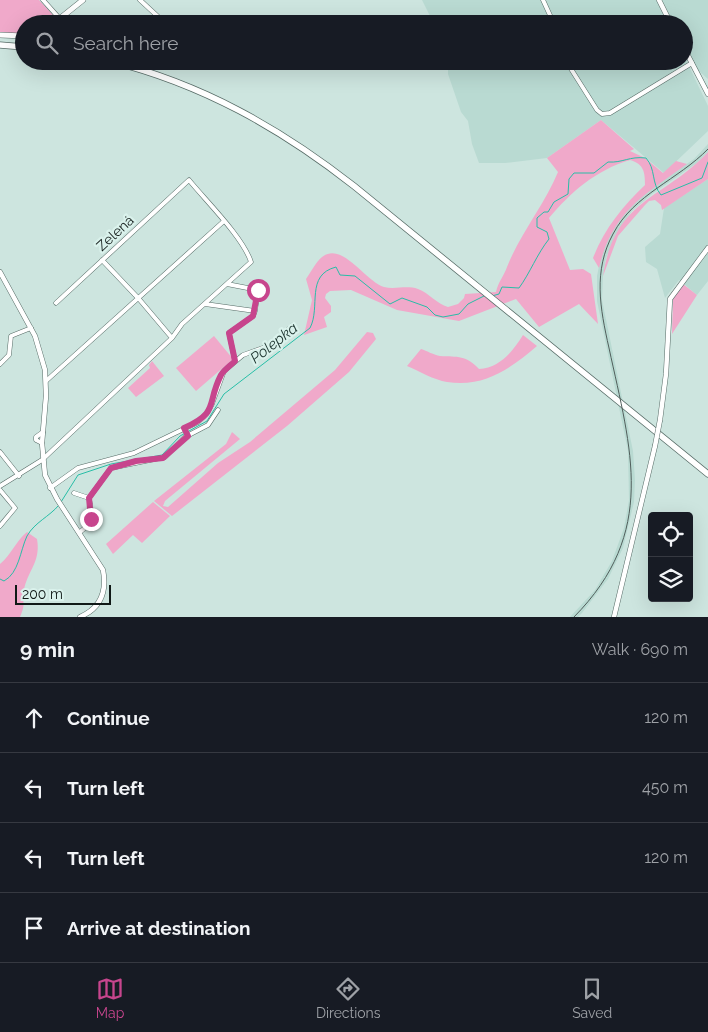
<!DOCTYPE html>
<html lang="en">
<head>
<meta charset="utf-8">
<style>
	body { margin:0; font-family:Raleway,sans-serif; background:#20242c; color:#f1f3f6 }
	.controls { position:absolute; right:15px; bottom:15px; display:grid; overflow:hidden; border-radius:5px; box-shadow:0 5px 20px #0002 }
	.controls button { width:45px; height:45px; display:grid; place-items:center; padding:0; border:0; border-bottom:1px solid #363941; background:#171b24; color:#f1f3f6; font:25px sans-serif }
	.scale { position:absolute; left:15px; bottom:12px; width:96px; box-sizing:border-box; padding-left:5px; border:2px solid #101917; border-top:0; font-size:14px; line-height:18px; white-space:nowrap; color:#101917; -webkit-text-stroke:4px #daf2ec; paint-order:stroke }
	.stop { position:absolute; width:15px; height:15px; margin:-11px; border:4px solid #c7458d; border-radius:50%; background:#fff }
	.stop.end { background:#c7458d; border-color:#fff; box-shadow:0 1px 5px #0008 }
	.list { margin:0; padding:0; list-style:none }
	h2 { display:flex; justify-content:space-between; align-items:center; height:65px; margin:0; padding:0 20px; font-size:21px }
	h2 small { font-size:16px; font-weight:400; color:#9ea1a6 }
	.list li { display:grid; grid-template-columns:32px 1fr auto; gap:15px; align-items:center; box-sizing:border-box; height:70px; padding:0 20px; border-top:1px solid #363941 }
	.list b { display:block; font-size:19px; white-space:nowrap }
	.list em { font-size:16px; font-style:normal; color:#9ea1a6 }
	.icon { flex:none; width:28px; height:28px; fill:none; stroke:currentColor; stroke-width:2; stroke-linecap:round; stroke-linejoin:round }
	.map { position:relative; flex:none; width:708px; height:617px; overflow:hidden }
	.search { position:absolute; background:#171b24; box-shadow:0 5px 20px #0002; left:15px; right:15px; top:15px; height:55px; display:flex; align-items:center; gap:12px; box-sizing:border-box; padding:0 18px; border-radius:28px; color:#9ea1a6; font-size:19px }
	.sheet { height:345px; background:#171b24 }
	nav { display:flex; justify-content:space-around; align-items:center; box-sizing:border-box; height:70px; border-top:1px solid #363941; background:#171b24; font-size:14px; color:#9ea1a6 }
	nav a { display:grid; justify-items:center; gap:2px }
	nav .on { color:#c7458d }
	.map>svg:first-child { display:block }
	.built { fill:#b9dad2 }
	.green { fill:#f0a9ca }
	.lines { fill:none; stroke-linecap:round; stroke-linejoin:round }
	.stream { stroke:#28bea7; stroke-width:1 }
	.minor-casing { stroke:#576c67; stroke-width:5 }
	.tertiary-casing { stroke:#576c67; stroke-width:5.5 }
	.secondary-casing { stroke:#576c67; stroke-width:6 }
	.primary-casing { stroke:#576c67; stroke-width:7 }
	.minor { stroke:#fff; stroke-width:4 }
	.tertiary { stroke:#fff; stroke-width:4.5 }
	.secondary { stroke:#fff; stroke-width:5 }
	.primary { stroke:#fff; stroke-width:5.5 }
	.rail { stroke:#505e5b; stroke-width:1 }
	.tertiary-bridge-casing { stroke:#576c67; stroke-width:5.5; stroke-linecap:butt }
	.tertiary-bridge { stroke:#fff; stroke-width:4.5 }
	.route { stroke:#c7458d; stroke-width:6 }
	.labels { text-anchor:middle; stroke-width:4.5; stroke-linejoin:round; paint-order:stroke }
	.street-label { font-size:14px; fill:#101917; stroke:#daf2ec }
	.water-label { font-size:15px; font-style:italic; fill:#1c332e; stroke:#daf2ec }
</style>
</head>
<body>
<div class="map">
<svg width="708" height="617" viewBox="0 0 708 617">
	<rect width="100%" height="100%" fill="#cde5df"/>
	<path class="built" d="M422,0H708V79L686,60L708,106V131L664,173L601,120L547,158L505,163H479L472,144L468,121L461,112L448,74V61H684V24H434Z
		M708,144V152L697,163L652,194L632,211L616,234L606,258L603,276L602,300L633,451L635,480L634,502L623,548L608,579L582,613L578,617H570L595,590L612,561L624,528L629,500L628,451L597,301V276L601,256L611,232L629,207L649,190L694,159Z
		M708,179V281L697,295L679,280L665,298L657,269L646,262L645,247L660,234L664,208Z"/>
	<path class="green" d="M0,0H39L53,15V19L40,24H24V30L14,34L0,32Z
		M601,120L634,149L630,151L645,158L663,173L676,161L687,164C644,195 612,212 599,268L593,258C604,229 623,206 645,185C645,172 644,164 630,160C596,170 571,192 549,218L570,270L583,269L591,274L598,324L579,304L539,327L516,299L459,321L397,310L351,290L330,291L326,294L325,298L331,306V312L324,317L327,327L304,335L312,300L306,279C311,272 316,262 322,257C342,241 365,281 384,287C395,290 406,285 418,289C429,293 437,304 448,307L458,304L464,298L465,294L496,292C498,282 504,276 507,267C520,234 545,204 558,172L547,158Z
		M708,152V179L662,210L661,205L655,200L649,201L645,205L618,236L603,276C615,198 663,200 708,152Z
		M683,284L697,295L672,334L673,299Z
		M367,332L373,333L376,339L349,372L287,426L172,516L154,501L226,444L232,432L240,439L165,501L163,506L168,507L218,463L250,442L335,370Z
		M523,335L537,346C511,368 485,388 447,382C434,380 419,371 407,366L421,349C427,351 434,355 440,356C458,357 466,355 479,369C500,368 513,351 523,335Z
		M214,336L233,359L196,391L176,368Z
		M152,361L164,376L136,397L128,388L150,368L149,365Z
		M153,502L170,516L142,543L133,535L113,554L106,544Z
		M27,532L37,539C41,562 28,570 24,590C21,602 27,601 20,617H0V564C11,555 16,541 27,532Z"/>
	<g class="lines">
		<path class="stream" d="M492,296L499,294L502,287L519,288C530,273 537,254 549,239L547,232L537,227V218L544,212H548L554,202L568,194L569,179L574,173H594L608,162C623,163 629,156 646,158C656,169 651,183 661,195L702,178L708,162
			M61,502L78,475L111,464L162,455L180,436L207,421L224,394L310,328C321,307 305,275 336,267L340,275L355,276L390,304L402,298L427,307L435,315L443,317L459,314L468,304L484,296
			M0,579L4,581C19,573 20,551 27,536C35,522 49,517 59,505"/>
		<g class="minor-casing">
			<path id="minor" d="M43,0L60,19
				M140,0L166,24
				M543,0L554,24
				M171,24L176,19
				M566,61L597,110L602,114L610,113L692,63
				M102,260L139,299L172,338
				M227,284L258,290L255,311
				M205,304L255,311L253,316L229,333L235,361
				M0,364L9,355L11,336L31,328
				M46,381L224,221
				M42,443L36,440V437L43,432
				M0,452L19,476
				M0,486L42,460L172,338L182,324L251,262C243,237 206,201 189,180L56,303
				M50,488L78,468L134,453L198,422L207,413L212,404L224,371L243,355L271,345L293,325
				M0,490L15,508L0,526
				M74,493L89,498
				M80,532C94,522 92,513 89,498L111,468L165,457L185,437L208,425L218,410"/>
		</g>
		<g class="tertiary-casing">
			<path id="tertiary" d="M659,0L671,24
				M684,48L708,94
				M0,272L35,336L45,370L46,396L42,443L45,475L57,499L103,570C107,591 101,608 80,617
				M660,420L666,374L670,299L708,248
				M614,617L655,446"/>
		</g>
		<g class="secondary-casing">
			<path id="secondary" d="M53,24L83,0
				M0,35L24,36"/>
		</g>
		<g class="primary-casing">
			<path id="primary" d="M0,45L24,47
				M110,61C202,84 280,128 354,186L708,474"/>
		</g>
		<use href="#minor" class="minor"/>
		<use href="#tertiary" class="tertiary"/>
		<use href="#secondary" class="secondary"/>
		<use href="#primary" class="primary"/>
		<path class="rail" d="M574,617C658,532 631,450 609,348C600,308 593,271 613,234C634,194 678,180 708,149"/>
		<g class="tertiary-bridge-casing">
			<path id="tertiary-bridge" d="M655,446L660,420"/>
		</g>
		<use href="#tertiary-bridge" class="tertiary-bridge"/>
	</g>
	<g class="lines">
		<path class="route" d="M91,519L89,498L111,468L136,461L163,458L188,436L184,428C220,412 206,404 221,375C224,370 230,366 235,361L229,333L253,316L258,290"/>
	</g>
	<g class="labels">
		<g class="street-label">
			<text transform="translate(115 233) rotate(-43)" y="5">Zelená</text>
		</g>
		<g class="water-label">
			<text transform="translate(274 343) rotate(-38)" y="5">Polepka</text>
		</g>
	</g>
</svg>
<div class="controls">
<button><svg class="icon" aria-label="locate" viewBox="0 0 24 24"><circle cx="12" cy="12" r="6"/><path d="M12 2v4M12 18v4M2 12h4M18 12h4"/></svg></button>
<button><svg class="icon" aria-label="layers" viewBox="0 0 24 24"><path d="M12 4l9 5-9 5-9-5zM3 14l9 5 9-5"/></svg></button>
</div>
<div class="scale">200 m</div>
<div class="stop" style="left:258px;top:290px"></div>
<div class="stop end" style="left:91px;top:519px"></div>
<div class="search"><svg class="icon" aria-label="search" viewBox="0 0 24 24"><circle cx="10" cy="10" r="6"/><path d="M15 15l6 6"/></svg>Search here</div>
</div>
<section class="sheet">
<h2>9 min<small>Walk · 690 m</small></h2>
<ul class="list">
<li><svg class="icon" aria-label="ahead" viewBox="0 0 24 24"><path d="M12 20V5M6 11l6-6 6 6"/></svg><div><b>Continue</b></div><em>120 m</em></li>
<li><svg class="icon" aria-label="left" viewBox="0 0 24 24"><path d="M17 20v-9H6M10 6l-5 5 5 5"/></svg><div><b>Turn left</b></div><em>450 m</em></li>
<li><svg class="icon" aria-label="left" viewBox="0 0 24 24"><path d="M17 20v-9H6M10 6l-5 5 5 5"/></svg><div><b>Turn left</b></div><em>120 m</em></li>
<li><svg class="icon" aria-label="arrive" viewBox="0 0 24 24"><path d="M6 21V4h12l-3 4 3 4H6"/></svg><div><b>Arrive at destination</b></div></li>
</ul>
</section>
<nav>
<a class="on"><svg class="icon" aria-label="map" viewBox="0 0 24 24"><path d="M3 6l6-2 6 2 6-2v14l-6 2-6-2-6 2zM9 4v14M15 6v14"/></svg>Map</a>
<a><svg class="icon" aria-label="directions" viewBox="0 0 24 24"><path d="M12 3l9 9-9 9-9-9zM9 14v-3h6M13 9l2 2-2 2"/></svg>Directions</a>
<a><svg class="icon" aria-label="saved" viewBox="0 0 24 24"><path d="M7 4h10v16l-5-4-5 4z"/></svg>Saved</a>
</nav>
</body>
</html>
